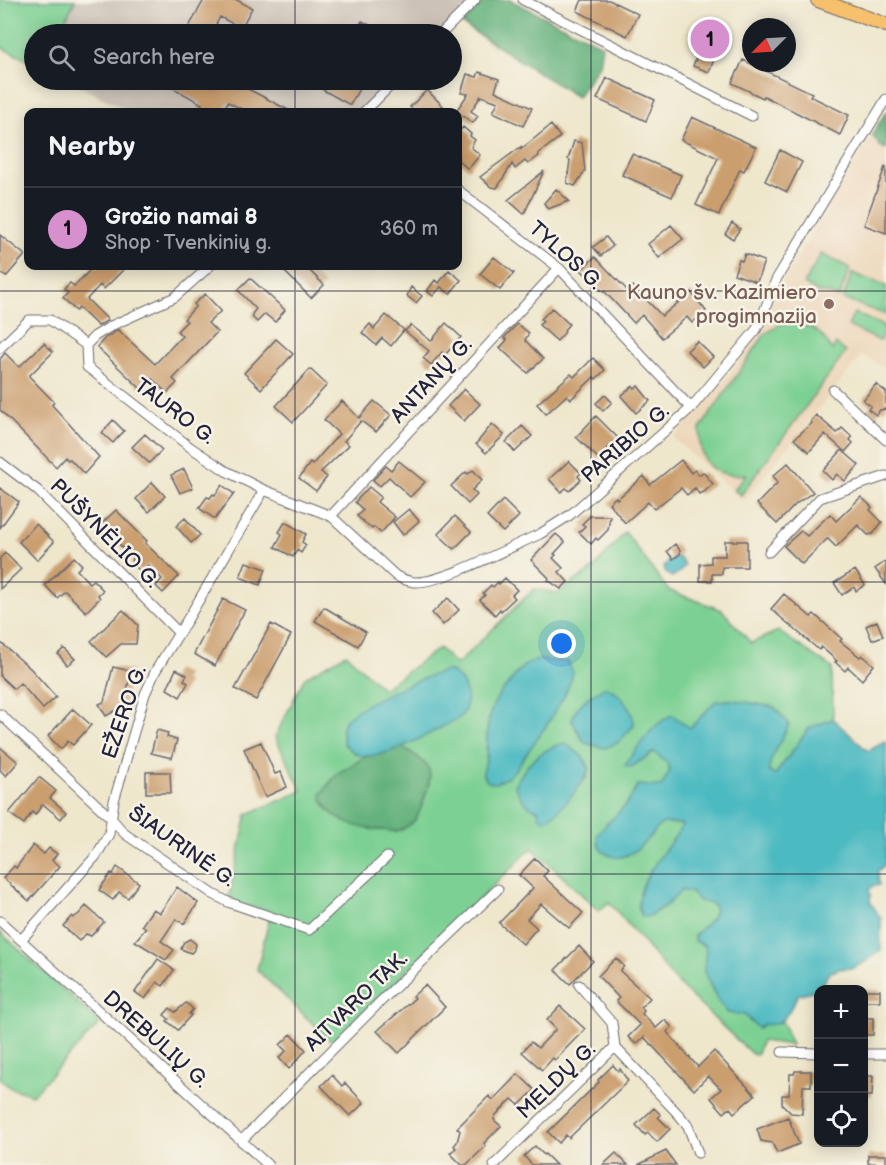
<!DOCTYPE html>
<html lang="en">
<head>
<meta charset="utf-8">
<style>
	body { margin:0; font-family:"Balsamiq Sans",sans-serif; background:#20242c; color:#f1f3f6 }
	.controls { position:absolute; right:18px; bottom:18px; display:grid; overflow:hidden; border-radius:12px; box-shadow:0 3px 15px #0003 }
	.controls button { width:54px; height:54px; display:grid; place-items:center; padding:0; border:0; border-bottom:2px solid #363941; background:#171b24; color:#f1f3f6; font:30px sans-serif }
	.compass { position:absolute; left:742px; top:18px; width:54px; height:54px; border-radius:50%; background:#171b24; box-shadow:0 3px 15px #0003; rotate:246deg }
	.you { position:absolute; left:562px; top:644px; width:21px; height:21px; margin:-15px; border:4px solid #fff; border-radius:50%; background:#1a73e8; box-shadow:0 0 0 9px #1a73e833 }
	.badge { display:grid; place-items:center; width:39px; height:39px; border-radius:50%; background:#d690ce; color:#111; font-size:20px; font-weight:700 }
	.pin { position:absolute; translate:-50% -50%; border:3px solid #fff; box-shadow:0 2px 6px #0006 }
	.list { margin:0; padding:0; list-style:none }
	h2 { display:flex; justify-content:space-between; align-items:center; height:78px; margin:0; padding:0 24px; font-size:26px }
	h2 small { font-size:20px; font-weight:400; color:#9ea1a6 }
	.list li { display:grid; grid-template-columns:39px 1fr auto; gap:18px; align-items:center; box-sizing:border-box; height:84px; padding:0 24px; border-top:2px solid #363941 }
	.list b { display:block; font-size:22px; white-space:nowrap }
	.list p { margin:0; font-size:20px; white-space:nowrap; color:#9ea1a6 }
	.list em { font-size:20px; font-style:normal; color:#9ea1a6 }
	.icon { flex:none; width:33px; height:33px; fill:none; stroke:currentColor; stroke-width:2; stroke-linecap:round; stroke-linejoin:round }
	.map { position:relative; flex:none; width:886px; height:1165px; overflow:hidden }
	.search { position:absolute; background:#171b24; box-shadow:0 3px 15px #0003; left:24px; top:24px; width:438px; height:66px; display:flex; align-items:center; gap:15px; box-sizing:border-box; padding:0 21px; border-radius:33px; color:#9ea1a6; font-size:22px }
	.panel { position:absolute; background:#171b24; box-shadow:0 3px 15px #0003; left:24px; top:108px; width:438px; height:162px; border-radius:12px }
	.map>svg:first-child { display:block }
	.built { fill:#edd7ba }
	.industrial { fill:#ccc2b8 }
	.green { fill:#7cd093; stroke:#4f7967; stroke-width:1.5; fill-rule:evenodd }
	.forest { fill:#65b27d; stroke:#446a5c; stroke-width:1.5 }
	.water { fill:#4bbac1; stroke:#366e7e; stroke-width:1.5 }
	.building { fill:#cb9e6e }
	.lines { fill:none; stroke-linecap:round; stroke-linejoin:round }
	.minor-casing { stroke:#69676e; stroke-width:11 }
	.primary-casing { stroke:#69676e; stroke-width:16 }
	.minor { stroke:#fff; stroke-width:9 }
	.primary { stroke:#f7c06c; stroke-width:14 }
	.grid { fill:none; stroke:#22223b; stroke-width:1.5; stroke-opacity:0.55 }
	.education-dot { fill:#8d6e63; stroke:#f7f3e8; stroke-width:2 }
	.labels { text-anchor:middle; stroke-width:5; stroke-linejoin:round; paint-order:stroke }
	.street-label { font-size:21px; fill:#22223b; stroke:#f7f3e8 }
	.education-label { font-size:21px; fill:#785e54; stroke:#f7f3e8; text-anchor:end }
</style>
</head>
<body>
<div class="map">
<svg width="886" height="1165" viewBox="0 0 886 1165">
	<rect width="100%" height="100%" fill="#f7f3e8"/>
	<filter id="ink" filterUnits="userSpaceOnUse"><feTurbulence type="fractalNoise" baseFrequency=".0167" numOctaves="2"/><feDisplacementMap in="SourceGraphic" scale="12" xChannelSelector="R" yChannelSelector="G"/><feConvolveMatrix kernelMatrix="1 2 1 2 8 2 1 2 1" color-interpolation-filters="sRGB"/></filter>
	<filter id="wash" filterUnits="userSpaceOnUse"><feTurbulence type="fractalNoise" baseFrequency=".008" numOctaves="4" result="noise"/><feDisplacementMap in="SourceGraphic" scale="24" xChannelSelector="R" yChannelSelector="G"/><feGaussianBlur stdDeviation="1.35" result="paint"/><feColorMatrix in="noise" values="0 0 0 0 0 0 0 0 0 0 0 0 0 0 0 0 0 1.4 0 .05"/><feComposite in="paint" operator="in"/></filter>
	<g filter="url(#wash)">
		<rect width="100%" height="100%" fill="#eee7cc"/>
		<path class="built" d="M886,112V369L862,355L744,501L673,438L731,373L764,322L780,286Z"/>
		<path class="industrial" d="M75,0H475L441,34H59Z
			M67,80H396L364,112H131Z"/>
		<path class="green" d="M0,0H75L59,34H34V63L0,47Z
			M821,254L850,268L839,298L826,293H818L804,284Z
			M852,273L886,286V315L843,299Z
			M854,313L886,327L880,341L848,326Z
			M780,324C808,325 818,325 832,350L836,344L846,352L741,495L734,490L746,474C712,479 698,462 700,429L765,334Z
			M625,532L668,590L722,610L751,643L778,631L832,668L833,719L809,728L775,775L768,772L770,762L789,724L774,707L733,700L716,701L690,729L672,715L631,767L654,752L668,763L670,771L661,787L638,785L624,810L606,824L635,851L661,824L664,823L681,824L682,826C667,853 636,877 639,911L651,915L668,904L682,890L692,893L699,901L713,904L715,910L712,918L694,936V940L706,948V977L718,1001L728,1013L745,1015L751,1023L761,1027L763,1024L779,1023L782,1021L792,1045L762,1041L756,1055L752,1054L680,986L609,902L599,911L532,848L333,1043L257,970L271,912L228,902L247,814L302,791L275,737L305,677L346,654L383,689L439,648L456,665L534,589L558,593L594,568ZM539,660L568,662L571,680L563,698L546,726L531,746L491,783L485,779L483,775L486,760L487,730L492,708L522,667ZM605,687C619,690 634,712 634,725L619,742L605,748L585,743L575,727L585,701ZM458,718L399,747L406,749L427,767L429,783L422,805L403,829L396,831L369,829L326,787L338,773L367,756L356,754L344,744L342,727ZM557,745C573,748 576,750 587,762V777L553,815L536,809L515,786C524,765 537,755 557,745Z
			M0,932L100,1023L32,1095L11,1088L0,1079Z"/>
		<path class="forest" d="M485,0H510L602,45L599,65L577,97L462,24Z
			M886,112V149L880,146L872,135Z
			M399,747C408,749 428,762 430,773C431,781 420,815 414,821C411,824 406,827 403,829C397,832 391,831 384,830C360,829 327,822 321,794L338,773L367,756L382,754Z"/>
		<path class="water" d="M675,557L680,558L685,565L681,571L672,577L666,573L664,567L668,561Z
			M539,660L568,662L573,672L571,680L563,698L546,726L515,770L508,777L496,783L488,782L483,775C483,769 486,763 487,757C487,737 486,714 498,697C501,692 506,687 510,682C518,671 525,662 539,660Z
			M448,671C467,677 473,705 459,718C435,730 384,762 359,755C353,753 349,748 344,744C343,737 340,728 344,722C355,705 427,675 448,671Z
			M605,687C619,690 634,711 634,725L619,742L605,748L585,743L572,721C575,705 591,694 605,687Z
			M733,700L774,707L789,724L770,762L769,772L775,775L809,728L833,719L868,751L886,741V864L878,871L879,885L871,887L869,891L871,895L870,901L881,919V950L865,962L853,968L839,969L829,973L822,984L815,990L798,995C788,1011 785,1028 763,1024L758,1028L745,1015L728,1013L718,1001L704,971L706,948L703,944L695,942L694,936L712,918L715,909L713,904L699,901L692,893L682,890L668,904L647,917L642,916C627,888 669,849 682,826L681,824L664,823L661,824C649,837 628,867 607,854C599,850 598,844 597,835C613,815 626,811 638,785L661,787L670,770L667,763L654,752L631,767L625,765C638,747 651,725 672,715L690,728L716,701Z
			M565,743L582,756L589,767C586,781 558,815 545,820L540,818L538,810C526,807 520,798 515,786C525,764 541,749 565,743Z"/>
		<g id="blocks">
			<path class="building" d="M204,0H237L252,8L241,28L220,17L211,34H185Z
				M582,0H609L638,14L627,36L577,11Z
				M362,21L386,34H354Z
				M705,36L721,42L709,72L693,66Z
				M743,60L812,93L810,96L849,115L840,135L764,96L763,98L732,83Z
				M479,72L499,79L495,91L532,108L523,126L493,112L498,102L481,96L471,111L478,116L473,123L456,111L468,94L461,93L467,74L477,77Z
				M607,78L655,100L646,121L597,99Z
				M159,80H199L211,86L215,80H231L292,112H247L228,102L222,112H197L202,104Z
				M329,80H364L350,105L323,90Z
				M427,90L443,106L436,112H416L410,107Z
				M692,117L756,147L744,171L740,169L719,215L696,205L718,158L681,140Z
				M551,125L560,137L538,154L539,156L528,164L525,161L515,169L512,164L497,188L491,187L480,177L522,146L520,150Z
				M463,127L471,134L470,136L475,140L471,147L480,155L468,169L458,160V133Z
				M574,141L582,143L585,171L575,186L567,183L570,160L568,159Z
				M780,150L802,162L787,192L765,181Z
				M632,154L681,175L672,197L622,175Z
				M885,167H886V233L864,225Z
				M544,171L524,214L508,200Z
				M556,189L569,201L548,209L544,203Z
				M732,223L740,229L733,239L725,234Z
				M671,225L683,239L659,258L648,244Z
				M0,235L25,255L6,277L0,272Z
				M606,237L613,246L601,256L593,247Z
				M745,254L764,261L757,282L734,274L739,260L742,261Z
				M494,257L514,273L500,290L480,274Z
				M595,257L628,291L633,286L662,316L691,292L706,311L692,323L687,317L662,338L642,315L634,323L604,291L603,292L581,270Z
				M94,266H118L123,270L104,289L100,285L87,299L108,320L98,326L79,308L76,311L63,298L68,293L64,289L70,283L74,286Z
				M279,266H305L324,285L311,298Z
				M449,270L461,280L450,294L441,287L433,296L427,291L435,280L439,283Z
				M250,278L285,310L275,322L265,314L257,322L252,317V314L256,309L238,290Z
				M411,287L422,296L416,303L407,296Z
				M205,294L221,311L208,323L217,332L173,379L177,383L167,393L152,379L142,390L97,347L105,338L118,330L155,364L182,336L177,331L187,321L184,319L196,306L194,304Z
				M552,308L569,324L564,330L565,332L557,341L539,325L543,321L541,319Z
				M386,315L404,330L391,346L382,338L376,345L362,333L370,324L374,329Z
				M446,323L461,337L445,355L442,352L431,365L423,358L429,351L405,331L411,325L431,341Z
				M517,324L529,333L525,340L543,359L528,373L500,348L507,340L504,338Z
				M276,339L293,354L261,389L244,373Z
				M697,341L713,357L703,367L687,351Z
				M44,343L53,352L29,376L54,402L52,405L99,457L84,474L70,459L68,460L65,457L56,467L0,410V359L5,353L19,367Z
				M593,358L605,370L596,379L594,377L571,399L567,395L546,414L537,404L571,374L574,377Z
				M310,369L327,385L293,422L276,406Z
				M876,384L886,392V409L880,410L876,415L868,409L871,406L863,400Z
				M633,386L635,388L638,386L650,401L636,413L621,396Z
				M464,389L480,404L464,421L448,406Z
				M605,395L612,402L603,411L596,403Z
				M342,401L359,418L374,401L391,415L376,432L361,421L344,441L349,445L321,472L327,477L316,491L299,478L310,463L312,465L339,434L324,420Z
				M816,415L837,433L842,428L852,437L850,440L853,443L845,452L825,434L809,452L794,439L812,423L811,421Z
				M596,416L618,438L598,458L576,437Z
				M113,420L124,431L113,443L102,433Z
				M492,424L504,435L486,453L476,444Z
				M522,426L532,436L515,452L506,442Z
				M145,434L162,450L149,463L132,447Z
				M842,450L859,465L845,481L837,474L832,480L823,471Z
				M681,460L691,473L695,470L699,475L703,472L713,484L704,492L699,494L695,488L687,495L681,488L654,509L648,502L625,523L609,503L616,497L617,499L644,476L650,485Z
				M399,461L425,482L410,497L389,477L380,486L373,480L386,466L391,470Z
				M569,461L581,473L578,476L581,480L569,491L566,488L561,492L549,479Z
				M788,463L813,492L796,504L777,524L757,504L778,482L773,476Z
				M184,469L193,488L180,493L171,475Z
				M473,470L482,480L472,490L477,495L468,504L451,486L466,472L468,474Z
				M152,482L165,496L149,512L136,499Z
				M222,485L234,494L215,519L199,508L207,497L210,498L213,494L215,495Z
				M369,487L381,497L377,502L395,517L381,533L374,527L372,529L357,516L363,510L355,502Z
				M0,488L19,502L0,528Z
				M861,497L872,507L870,510L882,522L873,534L868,535L858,525L836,547L828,539L826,540L802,564L784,546L801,531L807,536L830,514L836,521Z
				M503,500L519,516L503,532L487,517Z
				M409,509L419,521L403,535L393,522Z
				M116,510L147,541L145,543L179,576L163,593L156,586L162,579L148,565L141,572L131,562L134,559L100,525Z
				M455,516L471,532L454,549L438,534Z
				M590,516H610L608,530L598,540L596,538L591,544L579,532L585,526L582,524Z
				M185,518L200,535L191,543L176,526Z
				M285,522L306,534L302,542L306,545L301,553L297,550L293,557L275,547L282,534L279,532Z
				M36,524L54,542L37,560L19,542Z
				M556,534L565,542L554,554L556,555L553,558L563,568L559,572L568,582L561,589L548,580L549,578L531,560Z
				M725,541H747V567H722V574H712V581H700V564L711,563V556H725Z
				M675,544L680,550V554L673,559L667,551Z
				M5,553L21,569L0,589V558Z
				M74,557L82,565L77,570L89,583L93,580L103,590L98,595L100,598L86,612L65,591L57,598L45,585Z
				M886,561V584L875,569Z
				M246,562L266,569L260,585L240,577Z
				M855,570L865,585L856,591L854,587L842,595L834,583Z
				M505,578L517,590L512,595L515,598L501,611L500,609L495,615L480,600L485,595L483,593L491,585L493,587L498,582L499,584Z
				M784,594L811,617L814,614L842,639L840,641L860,657L862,655L874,665L862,680L848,667L845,671L835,662L837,661L821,647L819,650L771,609Z
				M448,598L459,610L443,625L432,613Z
				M223,599L245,610L215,666L194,654Z
				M324,607L366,632L358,646L315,621Z
				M123,610L138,625L136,644H121L106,657L91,641Z
				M877,621L883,636L872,640L866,626Z
				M271,624L291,635L256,700L235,689Z
				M0,642L31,669L56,697L43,709L20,683L14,689L0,676Z
				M64,648L75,659L67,665L58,654Z
				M113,667L131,671L124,706L106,716L99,704L104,702Z
				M176,669L187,675L184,680L188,683L180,697L167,689Z
				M73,709L91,725L73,745L68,741L61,749L48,736Z
				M157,730L168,733L167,737L177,740L172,758L151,753Z
				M261,742L275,774L281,772L287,787L265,797L244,749Z
				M0,747L18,762L6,776L0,770Z
				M146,772H170L171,793H146Z
				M39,777L56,791L50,798L66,812L61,819L44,805H42L35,815L32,812L24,824L9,813Z
				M33,845L44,854L49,848L57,854L52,860L60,866L29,901L3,878L14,866L16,868Z
				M535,858L548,871L543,876L583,913L569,928L541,904L527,919L537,928L523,944L499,923L533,888L519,875Z
				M117,867L139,883L128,898L119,892L113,900L99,890L111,873L113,874Z
				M177,887L198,903L184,924L176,919L161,941L174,950L166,960L135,941L146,928L142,925L153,909L160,913Z
				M86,906L104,922L91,936L86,934L79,941L63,926L72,916L73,918L79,914Z
				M190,939L196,944L195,949L191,953L181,949L184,942Z
				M579,946L593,961L570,984L555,970Z
				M616,958L624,966L620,971L650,998L641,1007L644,1011L642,1014L656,1028L665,1020L672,1027L667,1032L698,1067L714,1051L755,1095L734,1113L730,1108L724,1113L711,1098L721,1089L708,1076L694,1090L644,1037L636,1044L628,1037L640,1025L616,1001L619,998L598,976Z
				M158,959L174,970L163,986L157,982L145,999L135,992Z
				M425,985L445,1007L399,1053L377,1031L415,998L413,996Z
				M864,990H880V1001H864Z
				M186,1003L193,1009L189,1014L191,1015L178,1030L167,1021L169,1019L164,1015L170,1008L175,1012Z
				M560,1006L585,1029L555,1060L553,1058L542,1070L522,1052L531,1042L538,1048L556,1029L547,1020Z
				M864,1018H873V1035H864Z
				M291,1034L306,1050L289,1069L279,1058L286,1051L280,1045Z
				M613,1065L618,1071L620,1069L628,1081L569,1138L566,1135L559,1143L548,1132L599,1082L598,1080Z
				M795,1071H811V1086H803L802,1114L791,1113L782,1104V1095H789L790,1074H794Z
				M518,1074L535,1090L519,1105L512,1099L495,1116L494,1120L501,1126L484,1143L486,1146L466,1165H462L450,1153L456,1148L454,1146L457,1142L460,1131L457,1128L489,1096L493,1100Z
				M332,1075L342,1086L345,1083L364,1103L350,1116L321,1086Z
				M864,1076H873L872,1096H864Z
				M654,1108L661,1115L658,1117L670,1129L657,1142L648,1133L645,1135L636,1125Z
				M788,1117L799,1144L777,1153L772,1143L761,1141L757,1129Z
				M535,1146L544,1155L545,1154L556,1165H532L524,1156Z
				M666,1151L676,1165H638Z
				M616,1153L628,1165H603Z
				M868,1155H886V1164L868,1163Z"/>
		</g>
	</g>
	<g filter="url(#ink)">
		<use href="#blocks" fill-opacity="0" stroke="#69676e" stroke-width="1.5"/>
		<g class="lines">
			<g class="minor-casing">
				<path id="minor" d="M523,0L752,116
					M441,34L475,0
					M364,112L396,80
					M458,190L559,268L691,408
					M86,345L87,367L190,447L226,471L264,490L331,516L396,576C402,579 407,581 414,582C441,584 512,546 540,534L570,515L691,408L756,330C765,313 769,295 777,278L886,99
					M0,348L29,320H50L86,345L95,336L113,325L175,297L210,266
					M833,390L886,440
					M0,462L37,490L179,633
					M331,516L559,268
					M769,552L820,498L886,476
					M0,714L111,818L125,834L213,894L228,902L309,930L387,857
					M0,921L268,1165
					M21,940L96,856L109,834L114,801L145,694L156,670L189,617L264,490
					M615,1047L680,1116L688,1126L698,1153
					M782,1052L818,1053
					M864,1054H886
					M241,1141L380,1002L498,889
					M494,1165L615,1047L612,1023L579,985"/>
			</g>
			<g class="primary-casing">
				<path id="primary" d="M818,0L886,25"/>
			</g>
			<use href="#minor" class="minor"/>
			<use href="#primary" class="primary"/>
		</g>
	</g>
	<path class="grid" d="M295,0V34M591,0V1165M295,80V112M295,266V1165M0,291H886M0,582H886M0,874H886"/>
	<circle class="education-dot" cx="829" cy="304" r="6"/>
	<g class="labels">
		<g class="street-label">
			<text transform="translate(566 255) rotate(42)" y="7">TYLOS G.</text>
			<text transform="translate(431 380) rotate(-47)" y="7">ANTANŲ G.</text>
			<text transform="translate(175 411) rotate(37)" y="7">TAURO G.</text>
			<text transform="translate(625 443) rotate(-41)" y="7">PARIBIO G.</text>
			<text transform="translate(105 533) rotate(45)" y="7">PUŠYNĖLIO G.</text>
			<text transform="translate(124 712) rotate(-71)" y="7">EŽERO G.</text>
			<text transform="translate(182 846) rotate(35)" y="7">ŠIAURINĖ G.</text>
			<text transform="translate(356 1001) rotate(-44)" y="7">AITVARO TAK.</text>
			<text transform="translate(156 1039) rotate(42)" y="7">DREBULIŲ G.</text>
			<text transform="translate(556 1080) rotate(-44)" y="7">MELDŲ G.</text>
		</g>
		<g class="education-label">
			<text x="817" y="299">Kauno šv. Kazimiero<tspan x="817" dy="24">progimnazija</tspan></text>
		</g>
	</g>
</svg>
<div class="controls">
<button>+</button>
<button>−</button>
<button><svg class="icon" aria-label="locate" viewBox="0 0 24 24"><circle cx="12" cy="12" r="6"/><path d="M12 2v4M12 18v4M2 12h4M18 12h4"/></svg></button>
</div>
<svg class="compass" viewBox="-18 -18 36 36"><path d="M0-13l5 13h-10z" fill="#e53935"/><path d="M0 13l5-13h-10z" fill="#9ea1a6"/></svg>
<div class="you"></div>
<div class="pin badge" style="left:710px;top:39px">1</div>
<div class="search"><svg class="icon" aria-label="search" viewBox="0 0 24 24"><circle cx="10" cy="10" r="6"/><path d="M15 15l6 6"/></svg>Search here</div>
<section class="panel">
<h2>Nearby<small></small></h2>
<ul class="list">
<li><span class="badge">1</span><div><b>Grožio namai 8</b><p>Shop · Tvenkinių g.</p></div><em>360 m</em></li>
</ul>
</section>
</div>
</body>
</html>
